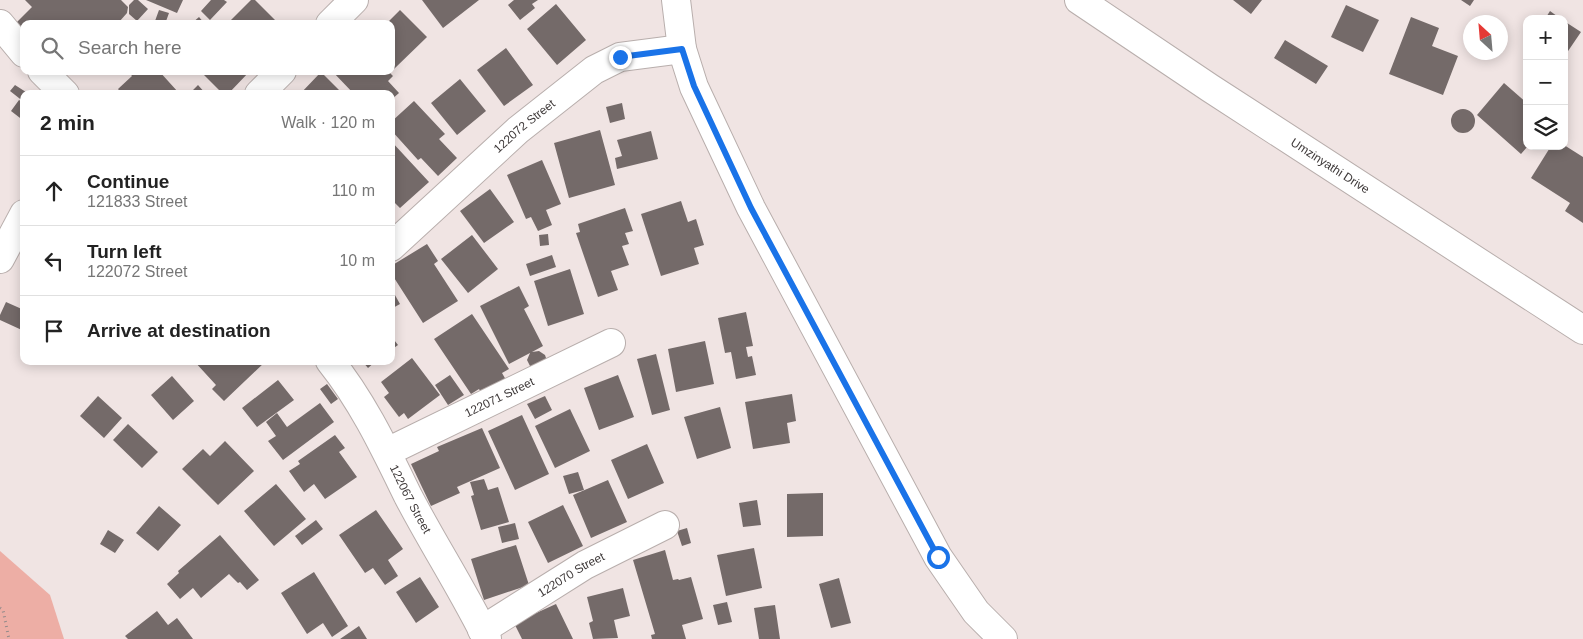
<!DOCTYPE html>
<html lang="en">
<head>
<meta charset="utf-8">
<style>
	body { margin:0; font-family:Helvetica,sans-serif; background:#f6f6f6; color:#222 }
	.controls { position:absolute; right:15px; top:15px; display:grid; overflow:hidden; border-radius:10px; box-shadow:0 2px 12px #0003 }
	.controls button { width:45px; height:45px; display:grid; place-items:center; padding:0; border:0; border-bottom:1px solid #e0e0e0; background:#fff; color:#222; font:25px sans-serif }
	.compass { position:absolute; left:1463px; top:15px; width:45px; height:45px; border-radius:50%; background:#fff; box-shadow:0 2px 12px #0003; rotate:334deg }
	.stop { position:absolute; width:15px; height:15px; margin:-11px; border:4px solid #1a73e8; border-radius:50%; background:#fff }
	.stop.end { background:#1a73e8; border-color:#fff; box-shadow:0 1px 5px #0008 }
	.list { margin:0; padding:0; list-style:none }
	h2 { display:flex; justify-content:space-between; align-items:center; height:65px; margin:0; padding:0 20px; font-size:21px }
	h2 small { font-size:16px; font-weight:400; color:#767676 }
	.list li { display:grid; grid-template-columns:32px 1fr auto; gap:15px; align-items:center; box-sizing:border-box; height:70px; padding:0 20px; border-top:1px solid #e0e0e0 }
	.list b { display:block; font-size:19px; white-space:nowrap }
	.list p { margin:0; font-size:16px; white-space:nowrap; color:#767676 }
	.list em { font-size:16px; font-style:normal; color:#767676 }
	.icon { flex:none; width:28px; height:28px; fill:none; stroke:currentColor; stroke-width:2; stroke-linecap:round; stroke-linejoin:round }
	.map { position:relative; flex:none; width:1583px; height:639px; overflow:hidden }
	.search { position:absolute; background:#fff; box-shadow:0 2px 12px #0003; left:20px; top:20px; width:375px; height:55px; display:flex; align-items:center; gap:12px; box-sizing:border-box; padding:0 18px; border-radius:10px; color:#767676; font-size:19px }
	.panel { position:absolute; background:#fff; box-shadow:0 2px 12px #0003; left:20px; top:90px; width:375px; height:275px; border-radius:10px }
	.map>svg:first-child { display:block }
	.green { fill:#edaea5 }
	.building { fill:#746a69 }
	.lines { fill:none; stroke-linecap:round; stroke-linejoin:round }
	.minor-casing { stroke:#b8aeac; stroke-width:30 }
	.path { stroke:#938a8a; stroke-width:3; stroke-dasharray:1 4; stroke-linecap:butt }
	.minor { stroke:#fff; stroke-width:28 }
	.route { stroke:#1a73e8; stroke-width:6 }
	.labels { text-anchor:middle; stroke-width:5; stroke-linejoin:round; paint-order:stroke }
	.street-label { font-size:12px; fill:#3e3939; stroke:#fff }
</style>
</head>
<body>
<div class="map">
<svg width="1583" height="639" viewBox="0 0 1583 639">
	<rect width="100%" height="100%" fill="#f0e4e3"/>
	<path class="green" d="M0,551L50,595L64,639H0Z"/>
	<path class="building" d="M25,0H121L128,7L127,13L119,22L121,24H24V31L16,23L32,7Z
		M134,0H138L148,9L137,21L129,14V5Z
		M146,0H183L177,13Z
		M211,0H224L227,2L210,20L201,11Z
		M251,0H255L279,24H227Z
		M422,0H479L443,28Z
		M514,0H538L532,4L535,8L520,20L508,5Z
		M1233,0H1262L1251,14Z
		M1461,0H1474L1470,6Z
		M556,4L586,40L557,65L527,29Z
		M1346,5L1379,20L1363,52L1331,37Z
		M159,10L169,13L165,24L155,21Z
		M400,10L427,37L394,69L391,67V24H386Z
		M1550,11L1561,19H1545Z
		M199,17L205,24H191Z
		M1411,17L1439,28L1432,46L1458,56L1443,95L1389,74Z
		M1564,21L1581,32L1564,57Z
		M1285,40L1328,66L1316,84L1274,58Z
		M506,48L533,85L504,106L477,70Z
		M128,71H159L178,92L176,94H122L118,89L132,76Z
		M200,71H250L228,94H223Z
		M332,71H388L393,76L388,81L399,93L391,100V94H354Z
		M321,72L343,94H300Z
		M460,79L486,111L457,135L431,103Z
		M1504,83L1527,103L1528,146L1521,154L1477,115Z
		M15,85L29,94H24V102L10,91Z
		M198,85L206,94H189Z
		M19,100L24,103V121L11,111Z
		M414,101L445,134L439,139L457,158L438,176L421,158L418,160L391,130V122Z
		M622,103L625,119L610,123L606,107Z
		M1451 121a12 12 0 1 1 24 0a12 12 0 1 1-24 0Z
		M600,130L615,185L569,198L554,143Z
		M651,131L658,159L617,169L615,158L622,156L617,140Z
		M391,141L429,182L400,208L391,199Z
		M1564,145L1583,157V223L1565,211L1570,203L1531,178L1551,146H1564Z
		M542,160L561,204L546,210L552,225L538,231L531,217L526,219L507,175Z
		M490,189L514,222L484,243L460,211Z
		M681,201L688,222L696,219L704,245L694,248L699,264L661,276L641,214Z
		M625,208L633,231L625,233L629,244L622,246L629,265L611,271L618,290L598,297L576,233L580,232L578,224Z
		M548,234L549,245L540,246L539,235Z
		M472,235L498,269L468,293L441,259Z
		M427,244L438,261L434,264L458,301L423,323L391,273V266Z
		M552,255L556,267L530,276L526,264Z
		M570,269L584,314L548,326L534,281Z
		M519,286L529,306L524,309L543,346L532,352L539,351L545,355L547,361L531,368L527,360L530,353L509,364L480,306Z
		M391,288L400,304L391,309Z
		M6,302L24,310V331L0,320V315Z
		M746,312L753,346L746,347L748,357L752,356L756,375L736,379L731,352L725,353L718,318Z
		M472,314L509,369L502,373L506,380L483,396L479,389L471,394L434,339Z
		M391,336L398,345L391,350Z
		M705,341L714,384L676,392L668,349Z
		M656,354L670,410L652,415L637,359Z
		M412,358L440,395L408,419L404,413L399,417L384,397L389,393L381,382Z
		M194,361H266L224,401L212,389L216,385Z
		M362,361H376L368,368Z
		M450,375L464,395L448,405L435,385Z
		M618,375L634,417L599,430L584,388Z
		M172,376L194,401L173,420L151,395Z
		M278,380L294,400L257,427L242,408Z
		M327,384L338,399L331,404L320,389Z
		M792,394L796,421L787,423L790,443L753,449L745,402Z
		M98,396L122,418L104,438L80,416Z
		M545,396L552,410L535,419L527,404Z
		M320,403L334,422L283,460L268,441L276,436L266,422L277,413L287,427Z
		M720,407L731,448L697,459L684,417Z
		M570,409L590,451L555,468L535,426Z
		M522,415L549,474L515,490L488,431Z
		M128,424L158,452L142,468L113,440Z
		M482,428L500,468L457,487L460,493L431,506L411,464L439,451L437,447Z
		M335,435L345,448L339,452L357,477L325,499L314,484L304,492L289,471L300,464L298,461Z
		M225,441L254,471L218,505L182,469L203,449L210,456Z
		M647,444L664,483L628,499L611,460Z
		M578,472L584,490L569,494L563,476Z
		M484,479L488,490L498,487L509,522L481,530L471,496L474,495L470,482Z
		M608,480L627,522L591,538L573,495Z
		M276,484L306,519L274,546L244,511Z
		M823,493V536L787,537V494Z
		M757,500L761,525L743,527L739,503Z
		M563,505L583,546L548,563L528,522Z
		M159,506L181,525L158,551L136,533Z
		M376,510L403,549L388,560L398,576L385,585L373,568L365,573L339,535Z
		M316,520L323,529L302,545L295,536Z
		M515,523L519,539L502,543L498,527Z
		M687,528L691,543L682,546L677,531Z
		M108,530L124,540L115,553L100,544Z
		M220,535L259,580L247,590L240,582L238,583L229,574L201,598L193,588L180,599L167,584L179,573L178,571Z
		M516,545L529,585L484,600L471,559Z
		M754,548L762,588L726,596L717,555Z
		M665,550L673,580L678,579L679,580L691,577L703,619L682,625L686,639H652L651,635L655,634L633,560Z
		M314,572L348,626L332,637L323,623L307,634L281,593Z
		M420,577L439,607L416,623L396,592Z
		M839,578L851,623L831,628L819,584Z
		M623,588L630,616L614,620L618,638L593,639L589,623L593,621L587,597Z
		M727,602L732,622L718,625L713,605Z
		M556,604L573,639H522L514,623Z
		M775,605L780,639H759L754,608Z
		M157,611L168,625L177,618L193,639H128L125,636Z
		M359,626L367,639H340Z"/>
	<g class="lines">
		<g class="minor-casing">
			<g id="minor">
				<path d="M676,0L682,49L694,87L751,208L938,557L976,612L1003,639"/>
				<path id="s1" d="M1079,0L1210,88L1583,330"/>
				<path d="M0,24L24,53"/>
				<path d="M330,24L354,0"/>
				<path d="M42,71L65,94"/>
				<path d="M259,94L282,71"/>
				<path id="s2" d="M391,247L518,130L594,70L620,57L682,49"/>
				<path d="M0,259L24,214"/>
				<path id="s3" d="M330,361C363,402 385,449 408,496C433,544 463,590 487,639"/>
				<path id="s4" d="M387,452L611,343"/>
				<path id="s5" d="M482,630L585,565L665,525"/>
			</g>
		</g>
		<path class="path" d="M0,608L3,610L9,639"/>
		<use href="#minor" class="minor"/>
	</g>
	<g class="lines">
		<path class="route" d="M620,57L682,49L694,86L751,208L938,557"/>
	</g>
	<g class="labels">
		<g class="street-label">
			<text dy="4" stroke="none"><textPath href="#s2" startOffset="180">122072 Street</textPath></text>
			<text dy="4" stroke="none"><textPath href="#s1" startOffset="301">Umzinyathi Drive</textPath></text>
			<text dy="4" stroke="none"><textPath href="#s4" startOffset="125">122071 Street</textPath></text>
			<text dy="4" stroke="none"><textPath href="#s3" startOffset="160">122067 Street</textPath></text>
			<text dy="4" stroke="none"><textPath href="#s5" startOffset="105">122070 Street</textPath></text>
		</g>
	</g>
</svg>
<div class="controls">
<button>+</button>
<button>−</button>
<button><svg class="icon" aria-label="layers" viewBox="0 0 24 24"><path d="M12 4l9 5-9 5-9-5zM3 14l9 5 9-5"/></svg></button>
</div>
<svg class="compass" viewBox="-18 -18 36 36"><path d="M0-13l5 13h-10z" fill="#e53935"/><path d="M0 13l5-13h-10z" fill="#767676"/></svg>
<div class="stop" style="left:938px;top:557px"></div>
<div class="stop end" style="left:620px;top:57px"></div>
<div class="search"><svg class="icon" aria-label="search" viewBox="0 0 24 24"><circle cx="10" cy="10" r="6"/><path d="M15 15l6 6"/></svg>Search here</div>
<section class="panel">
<h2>2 min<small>Walk · 120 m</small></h2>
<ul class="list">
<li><svg class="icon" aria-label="ahead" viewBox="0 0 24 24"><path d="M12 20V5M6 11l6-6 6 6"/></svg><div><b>Continue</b><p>121833 Street</p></div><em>110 m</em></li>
<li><svg class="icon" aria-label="left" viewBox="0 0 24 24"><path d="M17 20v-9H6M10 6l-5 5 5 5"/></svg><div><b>Turn left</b><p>122072 Street</p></div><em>10 m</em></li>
<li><svg class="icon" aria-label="arrive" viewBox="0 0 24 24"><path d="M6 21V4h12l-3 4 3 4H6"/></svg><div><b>Arrive at destination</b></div></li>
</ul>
</section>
</div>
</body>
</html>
